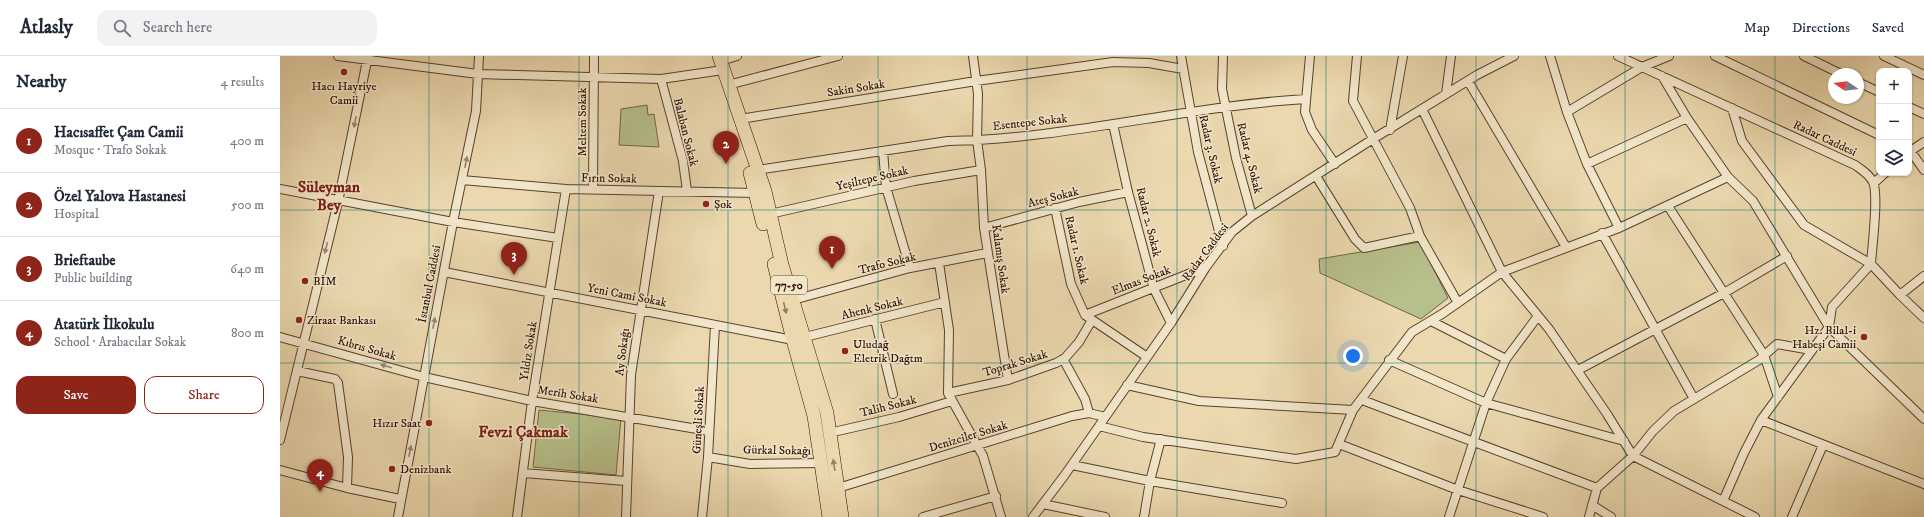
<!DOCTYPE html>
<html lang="en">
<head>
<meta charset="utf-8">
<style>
	body { margin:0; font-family:"IM FELL DW Pica",serif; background:#f2f2f3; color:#1f2937 }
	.controls { position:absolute; right:12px; top:12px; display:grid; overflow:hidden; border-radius:8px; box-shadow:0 1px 3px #0004 }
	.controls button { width:36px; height:36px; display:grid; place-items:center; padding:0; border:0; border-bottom:1px solid #e0e1e3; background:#fff; color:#1f2937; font:20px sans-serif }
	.compass { position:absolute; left:1548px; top:12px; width:36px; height:36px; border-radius:50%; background:#fff; box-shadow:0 1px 3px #0004; rotate:283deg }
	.you { position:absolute; left:1073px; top:300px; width:14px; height:14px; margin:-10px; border:3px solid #fff; border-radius:50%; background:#1a73e8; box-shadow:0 0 0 6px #1a73e833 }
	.badge { display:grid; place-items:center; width:26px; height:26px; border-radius:50%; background:#8f2418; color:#fff; font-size:13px; font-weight:700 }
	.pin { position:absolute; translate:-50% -33px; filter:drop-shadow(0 1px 2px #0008) }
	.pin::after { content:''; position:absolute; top:21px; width:14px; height:12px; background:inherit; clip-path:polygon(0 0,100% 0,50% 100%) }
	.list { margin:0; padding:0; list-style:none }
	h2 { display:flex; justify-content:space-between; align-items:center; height:52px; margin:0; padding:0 16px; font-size:17px }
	h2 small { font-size:13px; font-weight:400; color:#747a83 }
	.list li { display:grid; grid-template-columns:26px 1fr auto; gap:12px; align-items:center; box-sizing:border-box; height:64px; padding:0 16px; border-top:1px solid #e0e1e3 }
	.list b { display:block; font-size:15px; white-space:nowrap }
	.list p { margin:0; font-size:13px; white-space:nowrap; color:#747a83 }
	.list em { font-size:13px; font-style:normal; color:#747a83 }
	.actions { display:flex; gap:8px; padding:12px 16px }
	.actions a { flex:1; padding:9px 0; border:1px solid #8f2418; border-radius:12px; text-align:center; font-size:14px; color:#8f2418 }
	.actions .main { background:#8f2418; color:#fff }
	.icon { flex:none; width:22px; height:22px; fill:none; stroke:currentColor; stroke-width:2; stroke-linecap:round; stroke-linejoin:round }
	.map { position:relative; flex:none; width:1644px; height:461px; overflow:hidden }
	header { display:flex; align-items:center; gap:24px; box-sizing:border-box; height:56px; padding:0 20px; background:#fff; border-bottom:1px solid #e0e1e3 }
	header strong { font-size:19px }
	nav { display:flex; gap:22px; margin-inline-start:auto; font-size:14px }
	.search { width:280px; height:36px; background:#f2f2f3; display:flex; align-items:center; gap:10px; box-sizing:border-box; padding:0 14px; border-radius:12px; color:#747a83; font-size:15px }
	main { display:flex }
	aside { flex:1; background:#fff }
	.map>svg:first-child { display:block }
	.green { fill:#b7bf8a; stroke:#706645 }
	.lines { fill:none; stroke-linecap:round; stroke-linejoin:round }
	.street-casing { stroke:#5a402c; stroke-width:10 }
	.primary-casing { stroke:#2a0d00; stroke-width:14 }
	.street { stroke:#f2e6ca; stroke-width:8 }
	.primary { stroke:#ebd8ae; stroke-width:13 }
	.oneway { fill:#98846f }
	.oneway2 { fill:#947d60 }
	.grid { fill:none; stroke:#0f766e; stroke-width:1; stroke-opacity:0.55 }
	.poi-dot { fill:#8f2418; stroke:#f2e6ca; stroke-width:1.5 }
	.labels { text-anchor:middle; stroke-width:3; stroke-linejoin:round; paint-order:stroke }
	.shield { fill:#f2e6ca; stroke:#664e3d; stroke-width:1 }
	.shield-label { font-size:11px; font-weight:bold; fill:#2a0d00 }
	.poi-label { font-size:12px; fill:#2a0d00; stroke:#f2e6ca; text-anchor:start }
	.street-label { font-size:12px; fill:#2a0d00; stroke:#f2e6ca }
	.district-label { font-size:16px; font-weight:bold; fill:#7a1f14; stroke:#f2e6ca }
</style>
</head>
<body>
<header>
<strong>Atlasly</strong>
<div class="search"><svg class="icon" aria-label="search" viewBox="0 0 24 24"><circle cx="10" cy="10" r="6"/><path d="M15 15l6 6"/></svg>Search here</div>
<nav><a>Map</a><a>Directions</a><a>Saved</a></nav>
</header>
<main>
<aside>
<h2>Nearby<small>4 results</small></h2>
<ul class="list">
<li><span class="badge">1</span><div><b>Hacısaffet Çam Camii</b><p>Mosque · Trafo Sokak</p></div><em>400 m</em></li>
<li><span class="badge">2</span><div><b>Özel Yalova Hastanesi</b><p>Hospital</p></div><em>500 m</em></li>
<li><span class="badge">3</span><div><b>Brieftaube</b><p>Public building</p></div><em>640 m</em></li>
<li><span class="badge">4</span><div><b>Atatürk İlkokulu</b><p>School · Arabacılar Sokak</p></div><em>800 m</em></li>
</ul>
<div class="actions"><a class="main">Save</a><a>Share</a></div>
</aside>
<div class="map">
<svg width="1644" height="461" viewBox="0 0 1644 461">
	<rect width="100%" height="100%" fill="#ebd8ae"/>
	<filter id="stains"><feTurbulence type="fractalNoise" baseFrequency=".005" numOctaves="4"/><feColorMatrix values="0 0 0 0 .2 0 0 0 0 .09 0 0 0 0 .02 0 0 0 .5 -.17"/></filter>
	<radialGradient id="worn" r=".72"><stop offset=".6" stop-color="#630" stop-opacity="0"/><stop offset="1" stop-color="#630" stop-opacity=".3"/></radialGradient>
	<path class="green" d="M367,49L368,59L374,58L379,91L339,89L341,53Z
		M1140,186L1168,242L1141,263L1040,217L1039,203Z
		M259,354L341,362L336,419L253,411Z"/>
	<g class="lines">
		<g class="street-casing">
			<path id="street" d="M58,0L198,18L381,23L443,14
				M693,0L698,38L697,84L701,114L704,172L728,324
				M901,0L918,96L943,190
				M943,0L942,33L956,102L972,160
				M1030,0L1025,56L1032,74L1055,108
				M1077,0L1073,45L1130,152L1140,180L1178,247
				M1270,0L1287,56L1307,108L1339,172
				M1338,0L1575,109C1582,114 1589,118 1593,126C1599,139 1592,191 1591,208L1620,239L1644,262
				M1435,0L1599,79
				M1524,0L1561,18
				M1604,0L1644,19
				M441,5L457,0
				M1382,20L1407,62L1448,121L1473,145L1549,271L1644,363
				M381,23L403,105L407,135
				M1188,25L1286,191
				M1578,26L1599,36
				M448,29L558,0
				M1166,38L1171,0
				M1629,51L1644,58
				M1142,53L1222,216L1269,273L1327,358L1353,400L1475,461
				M1287,56L1362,11L1389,0
				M460,63L696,25L833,6L869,7L903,13
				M833,68L848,136L874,233L891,267
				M1110,74L1123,0
				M1629,93L1644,114
				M603,95L606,131L630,212
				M1629,96L1644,86
				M1307,108L1407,62
				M477,114L668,85C788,83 906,50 1026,43
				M1036,120L1075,183L1084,192L1140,180
				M182,124L286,133L476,137
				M1594,127L1605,117
				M0,133L173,166L278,182
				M313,133L314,0
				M1388,150L1484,299L1498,341
				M775,152L791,228L805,259L867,301
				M490,158L634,125L701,114
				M704,172L799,146L848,136
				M1322,177L1414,343
				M659,207L669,274L668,337L703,400L721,461
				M164,216L513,284L665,246
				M1620,239L1644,220
				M513,244L630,212L707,197
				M805,259L926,211
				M595,263L613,338
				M1151,265L1226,303
				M0,281L144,321L252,345L429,375
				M783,303L805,343L809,357
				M1109,304L1206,347L1344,385
				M1298,314L1444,237L1507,200
				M17,315L55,323L58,327L68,401L67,432
				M847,329L919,345L1073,354
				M668,337L728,324L776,307L785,302L799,286L812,264
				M1082,344L1317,432
				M1481,364L1644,428
				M819,370L863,381L1016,403L1055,396L1073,354L1132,276L1162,258L1222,216L1339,172L1448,121
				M549,377L619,361L672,345
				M0,384L58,146L88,0
				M1059,388L1178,434L1263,461
				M428,401L470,408L542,407
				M792,409L870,425L1002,447
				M0,414L67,432L120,443
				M243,417L346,425
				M558,432L792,360L809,357L825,361
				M1443,445L1464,397L1481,364L1549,271L1552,251L1591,208L1524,169L1462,85L1452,52
				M763,448L825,461
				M1312,449L1331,461
				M118,461L173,166L196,55L199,0
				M237,461L252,345L286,133
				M346,461L351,319L379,135
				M422,461L428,401L435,269
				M643,461L716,440
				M753,461L784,420L891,267L926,211L952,176L972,160L1093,83L1197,19L1234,0
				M864,461L870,425L881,383
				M1169,461L1206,347L1226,303L1258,260
				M1309,461L1317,432L1353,400L1373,375L1394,355L1479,304L1497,288L1531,294
				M1512,461L1543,389"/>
		</g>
		<g class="primary-casing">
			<path id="primary" d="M439,0L485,135L502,209L547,357L562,461
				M470,117L483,168
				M494,208L513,284L534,360L549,461"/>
		</g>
		<use href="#street" class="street"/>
		<use href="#primary" class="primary"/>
	</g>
	<defs><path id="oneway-solid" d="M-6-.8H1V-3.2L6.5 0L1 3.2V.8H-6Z"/></defs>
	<g class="oneway">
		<use href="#oneway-solid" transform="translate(75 66) rotate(102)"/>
		<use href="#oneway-solid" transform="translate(186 106) rotate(-79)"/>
		<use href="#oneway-solid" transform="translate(46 192) rotate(104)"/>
		<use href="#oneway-solid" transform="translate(154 267) rotate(-79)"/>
		<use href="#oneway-solid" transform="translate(106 310) rotate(-164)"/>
		<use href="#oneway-solid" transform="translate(130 395) rotate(-79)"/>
	</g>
	<g class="oneway2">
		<use href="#oneway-solid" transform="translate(505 252) rotate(76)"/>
		<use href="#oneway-solid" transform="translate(554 409) rotate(-99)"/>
	</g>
	<path class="grid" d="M149,0V461M299,0V461M448,0V461M598,0V461M747,0V461M897,0V461M1046,0V461M1196,0V461M1345,0V461M1495,0V461M0,154H1644M0,307H1644"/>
	<g class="poi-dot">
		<circle cx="64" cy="16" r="4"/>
		<circle cx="426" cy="148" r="4"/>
		<circle cx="25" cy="225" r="4"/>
		<circle cx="19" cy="264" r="4"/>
		<circle cx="1584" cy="281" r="4"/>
		<circle cx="565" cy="295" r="4"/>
		<circle cx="149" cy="367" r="4"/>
		<circle cx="112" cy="413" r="4"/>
	</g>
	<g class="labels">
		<rect class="shield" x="491" y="220" width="36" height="18" rx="3"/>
		<g class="shield-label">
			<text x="509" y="233">77-50</text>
		</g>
		<g class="poi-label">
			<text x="64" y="34" text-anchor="middle">Hacı Hayriye<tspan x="64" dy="14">Camii</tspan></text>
			<text x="434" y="152">Şok</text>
			<text x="33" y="229">BİM</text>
			<text x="27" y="268">Ziraat Bankası</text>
			<text x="1576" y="278" text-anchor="end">Hz. Bilal-i<tspan x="1576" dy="14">Habeşi Camii</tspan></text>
			<text x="573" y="292">Uludağ<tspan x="573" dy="14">Eletrik Dağtm</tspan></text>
			<text x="141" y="371" text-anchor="end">Hızır Saat</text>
			<text x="120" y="417">Denizbank</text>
		</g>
		<g class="street-label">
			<text transform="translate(576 32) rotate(-9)" y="4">Sakin Sokak</text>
			<text transform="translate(302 66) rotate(-90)" y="4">Meltem Sokak</text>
			<text transform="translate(750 66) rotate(-6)" y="4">Esentepe Sokak</text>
			<text transform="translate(406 76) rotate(76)" y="4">Balaban Sokak</text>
			<text transform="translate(1545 82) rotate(25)" y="4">Radar Caddesi</text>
			<text transform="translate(931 93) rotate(77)" y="4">Radar 3. Sokak</text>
			<text transform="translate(970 102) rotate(76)" y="4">Radar 4. Sokak</text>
			<text transform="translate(329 122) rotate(1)" y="4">Fırın Sokak</text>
			<text transform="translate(592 122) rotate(-13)" y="4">Yeşiltepe Sokak</text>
			<text transform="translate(773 141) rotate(-14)" y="4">Ateş Sokak</text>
			<text transform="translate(869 166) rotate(76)" y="4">Radar 2. Sokak</text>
			<text transform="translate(797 194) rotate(77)" y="4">Radar 1. Sokak</text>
			<text transform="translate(925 196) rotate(-53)" y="4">Radar Caddesi</text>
			<text transform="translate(721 203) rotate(82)" y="4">Kalamış Sokak</text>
			<text transform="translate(607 207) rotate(-14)" y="4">Trafo Sokak</text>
			<text transform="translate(861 224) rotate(-21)" y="4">Elmas Sokak</text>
			<text transform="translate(149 228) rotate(-79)" y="4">İstanbul Caddesi</text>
			<text transform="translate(347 239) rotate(11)" y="4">Yeni Cami Sokak</text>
			<text transform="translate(592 252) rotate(-14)" y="4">Ahenk Sokak</text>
			<text transform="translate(87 292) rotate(16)" y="4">Kıbrıs Sokak</text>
			<text transform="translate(248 295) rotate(-81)" y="4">Yıldız Sokak</text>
			<text transform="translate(342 296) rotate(-83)" y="4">Ay Sokağı</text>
			<text transform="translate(735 307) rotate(-17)" y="4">Toprak Sokak</text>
			<text transform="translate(288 338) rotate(9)" y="4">Merih Sokak</text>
			<text transform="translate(608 350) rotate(-14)" y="4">Talih Sokak</text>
			<text transform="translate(418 364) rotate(-87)" y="4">Güneşli Sokak</text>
			<text transform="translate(688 380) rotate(-17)" y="4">Denizciler Sokak</text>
			<text transform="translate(497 394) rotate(1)" y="4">Gürkal Sokağı</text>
		</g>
		<g class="district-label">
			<text x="49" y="136">Süleyman<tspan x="49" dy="18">Bey</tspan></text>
			<text x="243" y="381">Fevzi Çakmak</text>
		</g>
	</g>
	<rect width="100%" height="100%" filter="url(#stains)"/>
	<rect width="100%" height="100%" fill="url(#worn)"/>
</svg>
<div class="controls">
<button>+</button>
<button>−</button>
<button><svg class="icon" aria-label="layers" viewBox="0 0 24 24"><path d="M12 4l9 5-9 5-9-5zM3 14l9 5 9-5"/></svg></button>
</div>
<svg class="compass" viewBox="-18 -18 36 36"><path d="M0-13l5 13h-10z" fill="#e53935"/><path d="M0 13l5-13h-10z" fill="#747a83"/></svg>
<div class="you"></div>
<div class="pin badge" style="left:552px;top:213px">1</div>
<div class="pin badge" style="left:446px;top:108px">2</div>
<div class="pin badge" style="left:234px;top:219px">3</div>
<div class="pin badge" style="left:40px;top:436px">4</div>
</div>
</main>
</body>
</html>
